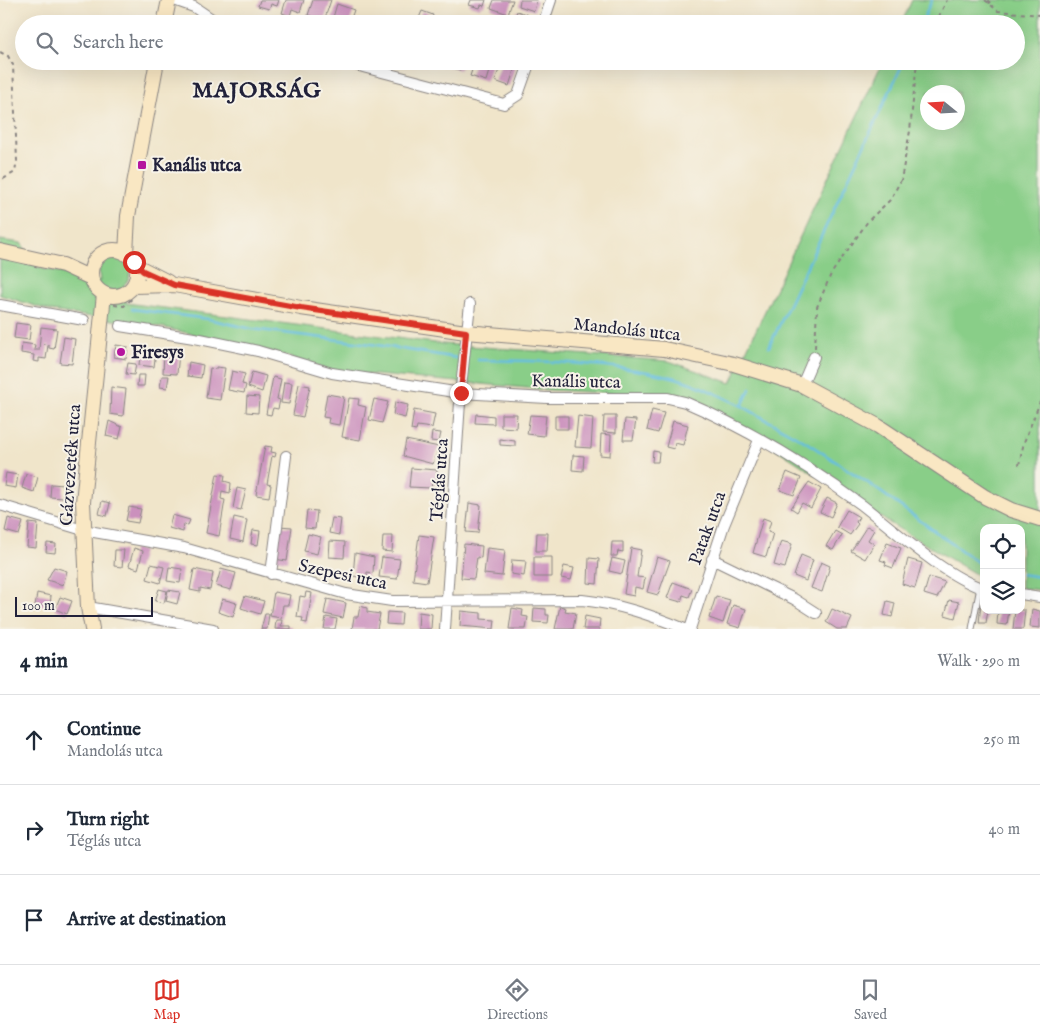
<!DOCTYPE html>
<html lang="en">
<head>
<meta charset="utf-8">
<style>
	body { margin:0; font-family:"IM FELL English",serif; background:#f6f6f7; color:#1f2937 }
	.controls { position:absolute; right:15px; bottom:15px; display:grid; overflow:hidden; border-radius:10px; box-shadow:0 5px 20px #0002 }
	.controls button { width:45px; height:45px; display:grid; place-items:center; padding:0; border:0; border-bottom:1px solid #e0e1e3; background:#fff; color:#1f2937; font:25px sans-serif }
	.compass { position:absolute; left:920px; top:85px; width:45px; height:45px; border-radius:50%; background:#fff; box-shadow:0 5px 20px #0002; rotate:288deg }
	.scale { position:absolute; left:15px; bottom:12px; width:138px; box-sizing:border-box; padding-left:5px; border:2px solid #22223b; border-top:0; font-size:14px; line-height:18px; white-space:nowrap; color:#22223b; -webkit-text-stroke:4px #f7f3e8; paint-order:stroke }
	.stop { position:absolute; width:15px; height:15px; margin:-11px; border:4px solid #d93025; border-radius:50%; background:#fff }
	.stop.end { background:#d93025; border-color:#fff; box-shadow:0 1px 5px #0008 }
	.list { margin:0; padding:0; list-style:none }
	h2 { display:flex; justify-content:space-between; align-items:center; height:65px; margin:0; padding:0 20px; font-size:21px }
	h2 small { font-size:16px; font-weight:400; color:#747a83 }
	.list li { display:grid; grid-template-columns:32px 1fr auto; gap:15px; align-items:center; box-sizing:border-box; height:90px; padding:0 20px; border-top:1px solid #e0e1e3 }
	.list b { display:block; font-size:19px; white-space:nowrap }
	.list p { margin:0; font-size:16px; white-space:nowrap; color:#747a83 }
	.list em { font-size:16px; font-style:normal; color:#747a83 }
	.icon { flex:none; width:28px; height:28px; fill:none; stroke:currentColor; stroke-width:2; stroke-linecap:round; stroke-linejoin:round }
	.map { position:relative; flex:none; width:1040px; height:629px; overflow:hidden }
	.search { position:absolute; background:#fff; box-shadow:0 5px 20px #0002; left:15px; right:15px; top:15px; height:55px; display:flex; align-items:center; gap:12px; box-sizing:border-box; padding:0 18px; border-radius:28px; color:#747a83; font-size:19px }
	.sheet { height:335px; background:#fff }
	nav { display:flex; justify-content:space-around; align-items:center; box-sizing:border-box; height:70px; border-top:1px solid #e0e1e3; background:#fff; font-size:14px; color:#747a83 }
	nav a { display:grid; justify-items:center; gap:2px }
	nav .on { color:#d93025 }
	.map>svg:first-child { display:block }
	.green { fill:#89ce88; stroke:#567862; fill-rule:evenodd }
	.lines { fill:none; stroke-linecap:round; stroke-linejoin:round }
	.stream { stroke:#64bde2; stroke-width:2.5 }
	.building { fill:#cb90bd }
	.lane-casing { stroke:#898482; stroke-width:7 }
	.street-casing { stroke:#898482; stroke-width:12 }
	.secondary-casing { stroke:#898482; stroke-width:16 }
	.path { stroke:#898482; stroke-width:2; stroke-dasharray:4 4; stroke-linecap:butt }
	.lane { stroke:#fff; stroke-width:5 }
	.street { stroke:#fff; stroke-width:10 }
	.secondary { stroke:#f9e7c3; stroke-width:14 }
	.route { stroke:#d93025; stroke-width:6 }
	.poi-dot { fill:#b5179e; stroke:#f7f3e8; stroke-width:2 }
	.labels { text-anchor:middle; stroke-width:4; stroke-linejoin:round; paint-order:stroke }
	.poi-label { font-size:18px; font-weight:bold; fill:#22223b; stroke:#f7f3e8; text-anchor:start }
	.street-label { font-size:18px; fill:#22223b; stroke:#f7f3e8 }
	.district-label { font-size:22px; font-weight:bold; letter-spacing:1px; fill:#22223b; stroke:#f7f3e8 }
</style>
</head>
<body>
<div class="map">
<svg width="1040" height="629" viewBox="0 0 1040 629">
	<rect width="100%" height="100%" fill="#f7f3e8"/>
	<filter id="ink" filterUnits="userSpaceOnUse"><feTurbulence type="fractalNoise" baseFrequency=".02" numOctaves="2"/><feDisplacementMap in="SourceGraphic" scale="10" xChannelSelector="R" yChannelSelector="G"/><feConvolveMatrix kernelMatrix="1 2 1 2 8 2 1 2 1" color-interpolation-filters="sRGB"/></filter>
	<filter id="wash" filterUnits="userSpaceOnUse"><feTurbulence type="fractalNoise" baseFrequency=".0096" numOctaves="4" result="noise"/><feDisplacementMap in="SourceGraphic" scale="20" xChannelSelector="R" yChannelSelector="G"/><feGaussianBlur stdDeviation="1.12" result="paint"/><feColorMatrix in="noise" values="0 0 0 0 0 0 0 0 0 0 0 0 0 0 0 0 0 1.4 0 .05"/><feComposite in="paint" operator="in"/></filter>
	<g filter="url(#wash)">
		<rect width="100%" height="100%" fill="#f0e5ca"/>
		<path class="green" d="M912,0H1040V590L1021,588V528H984V579L891,524L729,418L678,397L550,390L330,371L277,353L161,327L51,311L0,295V240L21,243L39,268L100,281C98,271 99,263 109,258L122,259L130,270L129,279L123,286L127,287L126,303L443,344L669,361L731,383L883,61H1016V24H901ZM928,92H958V122H928Z"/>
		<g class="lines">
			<path class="stream" d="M921,24L932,0
				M132,309L208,319L252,329L371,344L457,358
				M769,347L904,61
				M478,360C541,361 606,362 668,376C694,382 718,395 742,406
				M750,389L742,406L806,442L871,485L984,567
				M1021,574L1040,577"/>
		</g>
		<g id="blocks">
			<path class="building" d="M260,0H279L277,6L271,4L269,9L258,6Z
				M286,0H304L300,12L292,9L290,16L282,13Z
				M313,0H331L323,24L312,23L314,17L308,15Z
				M471,0H486L484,6L481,5L480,8L469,5Z
				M494,0H513L508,14L491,8Z
				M520,0H537L534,11L519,6Z
				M337,4L354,10L349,24H331Z
				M422,11L433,15L431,22L419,18Z
				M517,11L528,15L525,23L514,19Z
				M448,61H463L460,70L447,66Z
				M475,61H492L486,81L470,76Z
				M502,61H517L509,86L495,81Z
				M16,323L31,325L29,340L14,338Z
				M41,327L57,329L54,349L49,348V345L43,344L48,345L46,359L39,358V362L33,361L34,355L21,353L22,343L35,345L34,350H39Z
				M64,337L75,339L72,364L60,363Z
				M116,345L128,347L126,359L114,357Z
				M141,348L156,350L154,367L139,365Z
				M164,352L179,353L177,374L163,373Z
				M189,362L203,365L201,378L187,376Z
				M128,363L136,364L134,375L126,374Z
				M216,367L225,368L220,400L206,398L210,368L216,369Z
				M232,371L245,374L242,384L246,385L244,393L228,390Z
				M252,372L266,376L262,392L248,387Z
				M138,375H145L144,386H137Z
				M162,376H169L167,388L160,387Z
				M273,377L281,379L277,399L280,400L278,409L273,408L271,415L266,414Z
				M284,382L292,383L289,404L281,403Z
				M299,384L310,386L303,417L293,415Z
				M111,387L126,389L123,416L110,414Z
				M327,394L344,397L339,425L328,423L329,418L323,417Z
				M247,396L259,397L258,413L246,412Z
				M349,398L359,399L358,405L366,407L360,440L342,437Z
				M374,399L388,402L382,423L369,420Z
				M395,402L408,405L405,418L393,415Z
				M414,410L435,414L432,428L417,426L416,431L411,430Z
				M652,410L664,413L658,433L647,430Z
				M476,414L494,416V424L475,423Z
				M501,414H517L516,428L501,427Z
				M530,415L546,416L544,436L527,434Z
				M555,416H568V429H555Z
				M578,416L593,418L591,448L575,447Z
				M604,416H616V433L603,432Z
				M625,419L636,420L633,440H623Z
				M109,421L122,427L119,439L106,436Z
				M673,421L688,425L683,445L675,443L674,449L666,447Z
				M432,432L441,433L439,442L431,441Z
				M601,434L611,435L610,456L600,455Z
				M500,439L515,441V446L500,445Z
				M406,440L439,447L433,464L403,456Z
				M265,446L272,447L271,452L276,453L275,457L272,456L267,484L271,485L269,497L256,495Z
				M653,451L659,452L658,462H652Z
				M573,455L584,456L583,471L572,470Z
				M411,468L437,470L436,483H432L431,488L409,487Z
				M787,472L801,478L794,495L780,490Z
				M6,473L18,475L16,488L4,486Z
				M26,474L38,477L34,492L22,488Z
				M217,474L225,475L224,481L231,483L230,493L222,491L221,499L225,500L219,536L206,533Z
				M809,482L821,489L811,508L802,503L797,512L791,508Z
				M51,484L64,485L63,498L50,497Z
				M237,488L246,490L241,510L233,508Z
				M827,498L837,503L831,517L820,512Z
				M102,501L110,503L107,516L99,514Z
				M469,503L481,505L478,533L466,532Z
				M129,507L141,509L138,523L126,521Z
				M307,510L317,511L315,529L305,528Z
				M847,510L859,517L856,522L858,524L850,535L837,527Z
				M172,515L190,520L188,525L184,524L183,532L169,528Z
				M234,517L247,520L243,542L230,539Z
				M8,518L23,522L19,535L5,531Z
				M332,518L341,519L339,535L329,533Z
				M763,518L771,521L768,531L773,533L766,557L753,553Z
				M29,523L38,524L36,548L27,547Z
				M279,526L292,527L287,561L274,559Z
				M867,526L874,530L868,540L874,544L865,559L851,551Z
				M253,530L260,531L258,545L251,544Z
				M835,531L842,535L833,550L826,546Z
				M537,533H548L547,551H536Z
				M308,534L321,537L317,554L304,551Z
				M419,535L434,537L427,582L413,580Z
				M383,536H393L392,552L382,551Z
				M330,541L345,542L344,558L329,557Z
				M781,541L792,544L785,568L774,565Z
				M612,542H623V552L618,551L617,556H611Z
				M47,543L56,544L55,553L46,552Z
				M887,543L901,548L893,568L885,565L886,562L880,560Z
				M464,544L482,546L481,558L477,557L474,579L461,578Z
				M134,548L143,551L138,569L129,566Z
				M487,548L505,550L502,576L484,574Z
				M631,548L641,550L637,577L645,578L643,589L635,587L634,596L624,594Z
				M115,550H124L122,567L114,566Z
				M355,553L374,557L373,573L367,572V578L353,576Z
				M801,555L813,560L806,581L794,576Z
				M382,557L400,559L397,579L379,577Z
				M534,557H552V577H534Z
				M657,557L670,561L658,595L647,592Z
				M589,558L599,559L597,584L588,583Z
				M612,558L625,561L622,574L609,571Z
				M908,559L922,563L915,588L902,584Z
				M512,560L526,561L524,576L511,574Z
				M821,562L830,566L822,592L811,588Z
				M151,564L164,567L160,583L147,579Z
				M564,566L574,568L571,580L561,578Z
				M54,567L67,571L63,585L47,580Z
				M169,567L182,569L180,583L167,581Z
				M194,569L213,573L210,590L200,588V592L190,590Z
				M221,569L236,573L231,590L216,586Z
				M929,577L945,582L937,598L924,594Z
				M673,582L692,589L689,597L683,595L681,602L667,598Z
				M159,589L167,591L164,603L155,601Z
				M168,590L180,592L177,604L166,601Z
				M274,592L290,595L288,605H283L281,618L270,616Z
				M306,592L312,593L307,623L302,622L303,618L297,617L300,596L305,597Z
				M37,593L51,596L50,605L35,606Z
				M245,596L264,601L260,614L241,608Z
				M716,596L730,600L723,623L709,618Z
				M60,597L72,601L67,614L55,609Z
				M222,599L237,603L233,617L218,612Z
				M327,599L346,603L343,618L324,614Z
				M949,600L959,602L955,618L945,615Z
				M887,601L895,603L892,617L884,615Z
				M981,603H984V610H988L986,623H979Z
				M733,605L746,609L740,628L727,624Z
				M360,606L367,608V612L380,614L377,629H352L354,617H358Z
				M560,606L566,608L565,611L576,613L573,629H555Z
				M512,608L523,610L522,616L528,617L526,629H509Z
				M534,608L546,609V615H549L548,623L533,622Z
				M832,609L852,618L847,629H837L826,622Z
				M1032,609L1040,611V628L1030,627Z
				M998,610H1009L1007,625L997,624Z
				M1015,610H1025L1023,629H1013Z
				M461,611L481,613V619L495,620L494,629L460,626Z
				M387,612L402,613L401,625L386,624Z
				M419,612L432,614L431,629H418Z
				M265,614H269L267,629H261Z
				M585,616L600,619L599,629H583Z
				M326,617L337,619L335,629H324Z
				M276,620H282L281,626H291V629H275Z"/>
		</g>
	</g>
	<g filter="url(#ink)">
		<use href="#blocks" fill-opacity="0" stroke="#898482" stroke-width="1"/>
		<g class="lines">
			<g class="lane-casing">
				<path id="lane" d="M972,629L980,587"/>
			</g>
			<g class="street-casing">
				<path id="street" d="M174,0L194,7L219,24
					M543,24L551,0
					M340,61L504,104L518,95L530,61
					M0,305L84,320
					M120,326L200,339L258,351L332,373L461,393L547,398H668L685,402C748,429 807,465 862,505C897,532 943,575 984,589
					M802,385L814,357
					M0,505L83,530L184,548L346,594L392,601L582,600C619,604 651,615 685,629
					M712,559L794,599L816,613
					M271,574L286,456
					M1021,594L1040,597
					M88,607L213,629
					M445,629L461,387L470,304
					M690,629L724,525L759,440"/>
			</g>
			<g class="secondary-casing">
				<path id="secondary" d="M164,24L169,0
					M91 273a23 23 0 1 1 46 0a23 23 0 1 1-46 0Z
					M0,251L63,265L91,278
					M126,254L128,216L157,61
					M135,265L168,282
					M133,286L174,285L301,308L466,332L664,349L734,364L802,385L878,426L985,497L1011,510L1040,519
					M92,629L88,607L83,502L104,294"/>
			</g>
			<path class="path" d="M985,0L998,11L1040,15
				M989,0L990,6
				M935,24L947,0
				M0,52L8,56L13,65L17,161L15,172L0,181
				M114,305L124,306L134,297
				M815,348L817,307L831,274L868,221L890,200L901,180L910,131L917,61
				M1019,465L1024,442L1040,402"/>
			<use href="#lane" class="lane"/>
			<use href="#street" class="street"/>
			<use href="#secondary" class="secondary"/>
		</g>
	</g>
	<g class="lines" filter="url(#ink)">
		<path class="route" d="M134,262L143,271L174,285L301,308L466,332L461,393"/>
	</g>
	<g class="poi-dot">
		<rect x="137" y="160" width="10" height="10" rx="2.5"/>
		<circle cx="121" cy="352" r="5"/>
	</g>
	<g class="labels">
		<g class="poi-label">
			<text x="152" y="171">Kanális utca</text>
			<text x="131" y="358">Firesys</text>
		</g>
		<g class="street-label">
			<text transform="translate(627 329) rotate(6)" y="6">Mandolás utca</text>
			<text transform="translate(576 381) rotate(1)" y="6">Kanális utca</text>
			<text transform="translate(70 465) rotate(-86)" y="6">Gázvezeték utca</text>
			<text transform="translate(439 480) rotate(-86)" y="6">Téglás utca</text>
			<text transform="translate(707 528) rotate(-70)" y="6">Patak utca</text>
			<text transform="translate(343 574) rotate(12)" y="6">Szepesi utca</text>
		</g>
		<g class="district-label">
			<text x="257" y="97">MAJORSÁG</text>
		</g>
	</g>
</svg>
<div class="controls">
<button><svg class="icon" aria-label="locate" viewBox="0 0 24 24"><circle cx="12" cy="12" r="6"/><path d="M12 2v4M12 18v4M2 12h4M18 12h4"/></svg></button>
<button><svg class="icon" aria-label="layers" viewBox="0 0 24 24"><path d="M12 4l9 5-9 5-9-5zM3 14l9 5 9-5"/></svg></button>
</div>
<svg class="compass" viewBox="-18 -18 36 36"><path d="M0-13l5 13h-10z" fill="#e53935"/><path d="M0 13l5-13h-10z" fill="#747a83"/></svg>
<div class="scale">100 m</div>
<div class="stop" style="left:134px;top:262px"></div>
<div class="stop end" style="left:461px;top:393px"></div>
<div class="search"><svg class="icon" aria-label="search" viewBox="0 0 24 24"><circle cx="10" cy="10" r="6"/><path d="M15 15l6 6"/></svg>Search here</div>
</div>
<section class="sheet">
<h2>4 min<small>Walk · 290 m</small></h2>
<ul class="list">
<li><svg class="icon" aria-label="ahead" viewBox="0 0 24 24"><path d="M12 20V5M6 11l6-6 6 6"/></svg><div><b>Continue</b><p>Mandolás utca</p></div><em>250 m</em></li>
<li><svg class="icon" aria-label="right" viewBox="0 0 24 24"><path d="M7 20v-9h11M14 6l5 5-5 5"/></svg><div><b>Turn right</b><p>Téglás utca</p></div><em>40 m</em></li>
<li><svg class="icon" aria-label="arrive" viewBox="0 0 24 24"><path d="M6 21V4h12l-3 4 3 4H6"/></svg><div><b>Arrive at destination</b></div></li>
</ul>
</section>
<nav>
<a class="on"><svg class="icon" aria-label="map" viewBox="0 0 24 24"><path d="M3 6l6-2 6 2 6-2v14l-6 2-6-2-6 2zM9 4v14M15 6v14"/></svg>Map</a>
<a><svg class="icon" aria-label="directions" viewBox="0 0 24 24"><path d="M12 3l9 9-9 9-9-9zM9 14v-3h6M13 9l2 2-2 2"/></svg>Directions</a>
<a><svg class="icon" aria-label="saved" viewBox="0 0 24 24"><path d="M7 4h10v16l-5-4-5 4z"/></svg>Saved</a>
</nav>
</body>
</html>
